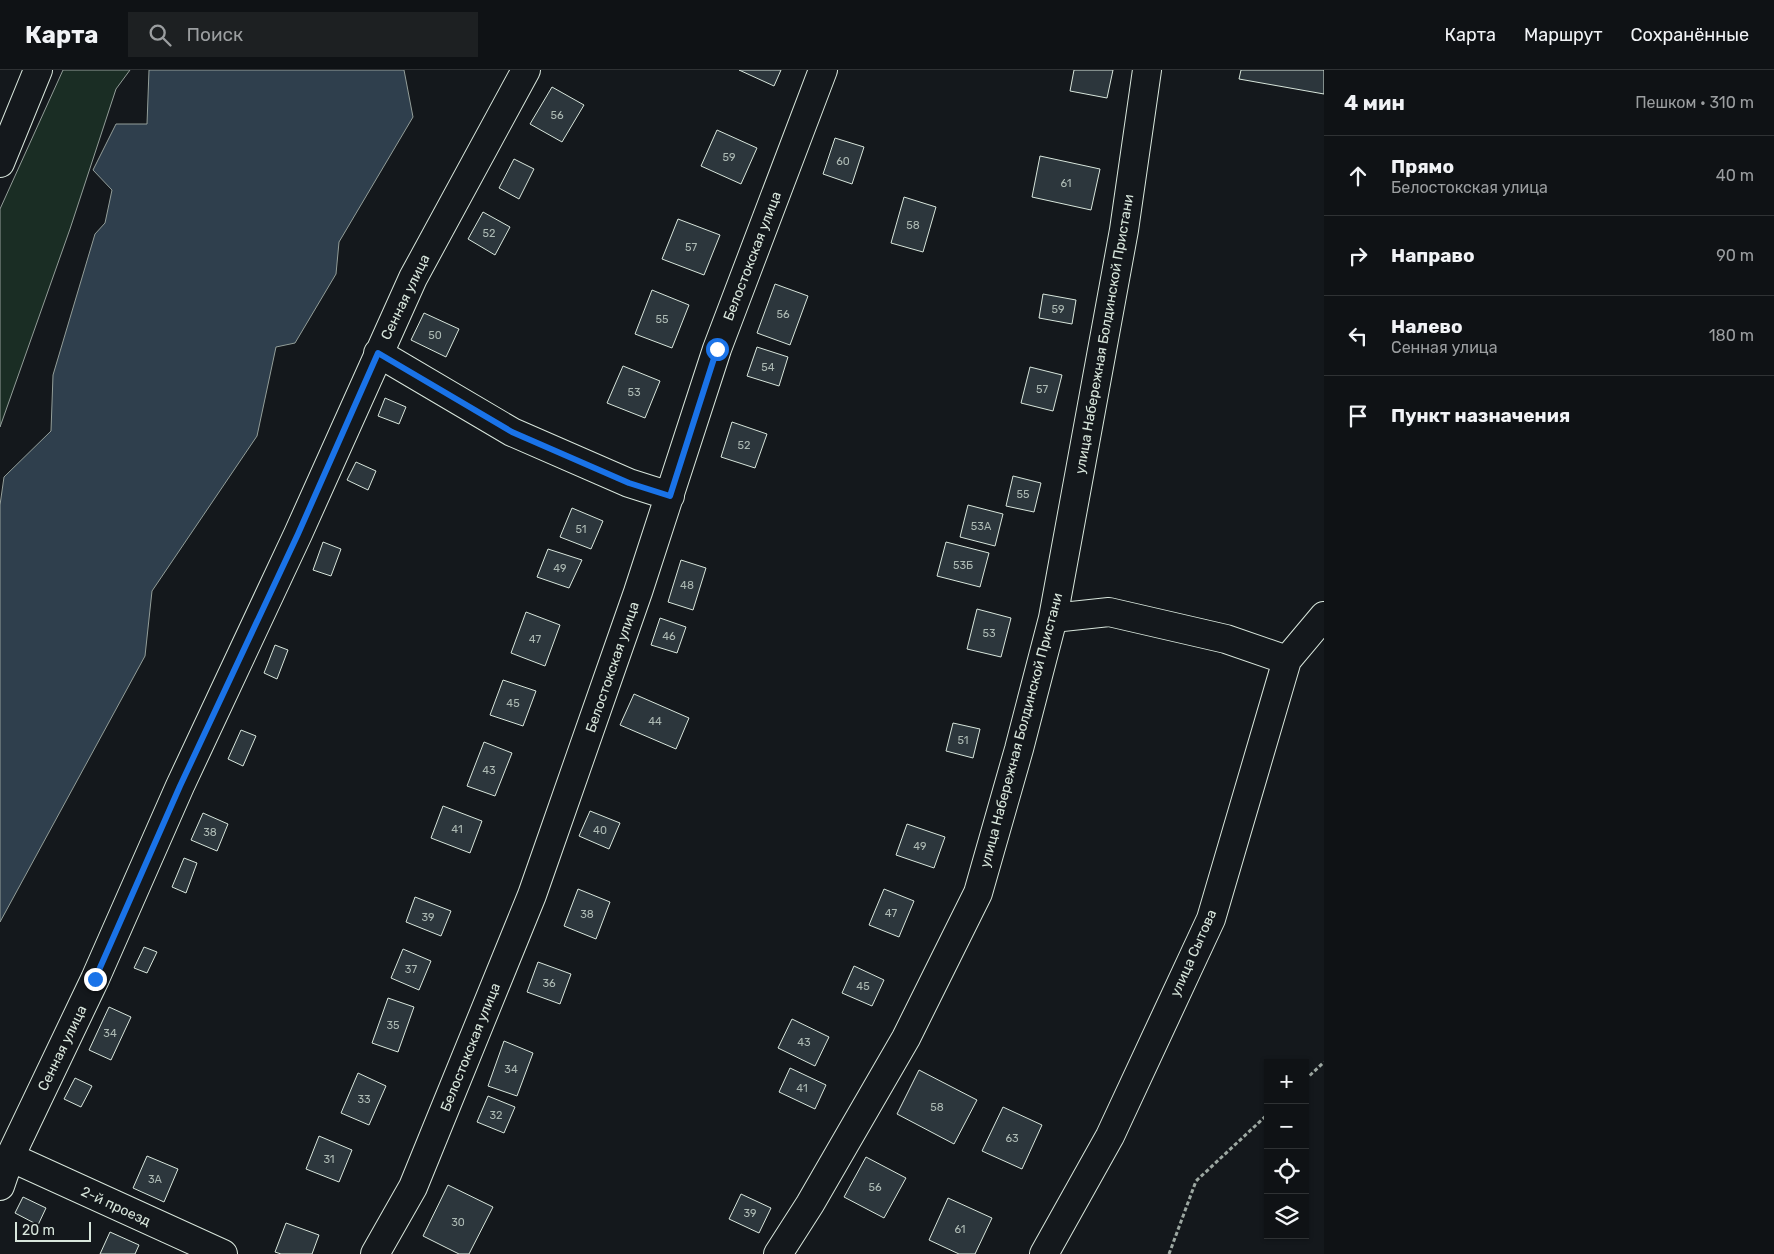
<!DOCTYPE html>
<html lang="ru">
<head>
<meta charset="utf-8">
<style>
	body { margin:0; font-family:Rubik,sans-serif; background:#1d2022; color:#f1f3f6 }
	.controls { position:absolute; right:15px; bottom:15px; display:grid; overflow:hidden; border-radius:0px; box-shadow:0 1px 4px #0004 }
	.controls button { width:45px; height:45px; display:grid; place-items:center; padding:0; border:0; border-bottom:1px solid #2f3234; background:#0f1215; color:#f1f3f6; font:25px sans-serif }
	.scale { position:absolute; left:15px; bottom:12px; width:76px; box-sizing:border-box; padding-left:5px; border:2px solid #d8e6dc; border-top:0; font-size:14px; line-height:18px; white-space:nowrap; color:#d8e6dc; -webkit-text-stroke:4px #14181c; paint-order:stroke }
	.stop { position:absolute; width:15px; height:15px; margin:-11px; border:4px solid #1a73e8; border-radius:50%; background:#fff }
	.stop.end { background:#1a73e8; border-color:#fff; box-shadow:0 1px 5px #0008 }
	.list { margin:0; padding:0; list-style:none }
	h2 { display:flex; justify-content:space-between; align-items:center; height:65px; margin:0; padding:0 20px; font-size:21px }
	h2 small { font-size:16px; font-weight:400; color:#9b9ea0 }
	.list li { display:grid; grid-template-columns:32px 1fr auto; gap:15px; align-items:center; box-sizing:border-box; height:80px; padding:0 20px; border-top:1px solid #2f3234 }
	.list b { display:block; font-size:19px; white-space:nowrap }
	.list p { margin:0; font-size:16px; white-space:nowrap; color:#9b9ea0 }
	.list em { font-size:16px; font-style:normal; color:#9b9ea0 }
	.icon { flex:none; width:28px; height:28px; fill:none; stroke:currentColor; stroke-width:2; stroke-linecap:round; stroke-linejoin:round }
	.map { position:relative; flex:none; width:1324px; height:1184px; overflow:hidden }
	header { display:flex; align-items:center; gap:30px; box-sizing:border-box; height:70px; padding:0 25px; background:#0f1215; border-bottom:1px solid #2f3234 }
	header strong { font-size:24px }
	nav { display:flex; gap:28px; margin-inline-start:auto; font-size:18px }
	.search { width:350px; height:45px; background:#1d2022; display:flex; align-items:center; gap:12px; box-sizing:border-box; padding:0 18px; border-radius:0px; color:#9b9ea0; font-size:19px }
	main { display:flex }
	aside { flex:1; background:#0f1215 }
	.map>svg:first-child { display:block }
	.green { fill:#1a2d24; stroke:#939e99 }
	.water { fill:#2f3f4d; stroke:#939e99 }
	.building { fill:#2c363c; stroke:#d8e6dc }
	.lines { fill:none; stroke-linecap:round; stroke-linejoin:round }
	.minor-casing { stroke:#d8e6dc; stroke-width:30 }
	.path { stroke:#9da8a2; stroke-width:3; stroke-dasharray:4 2.5; stroke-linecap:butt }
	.minor { stroke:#14181c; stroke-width:28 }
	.route { stroke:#1a73e8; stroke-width:6 }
	.labels { text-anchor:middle; stroke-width:4; stroke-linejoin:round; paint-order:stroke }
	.number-label { font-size:11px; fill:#adbab4 }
	.street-label { font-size:14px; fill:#d8e6dc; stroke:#14181c }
</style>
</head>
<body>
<header>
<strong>Карта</strong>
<div class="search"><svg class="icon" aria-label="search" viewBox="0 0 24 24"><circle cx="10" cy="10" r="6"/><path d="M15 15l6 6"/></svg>Поиск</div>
<nav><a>Карта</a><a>Маршрут</a><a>Сохранённые</a></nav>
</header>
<main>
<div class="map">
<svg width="1324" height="1184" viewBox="0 0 1324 1184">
	<rect width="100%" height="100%" fill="#14181c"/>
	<path class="green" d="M63,0H130L116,19L70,159L0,357V139Z"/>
	<path class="water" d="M149,0H404L413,47L339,172L336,204L295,273L276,277L257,366L152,521L145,586L0,852V435L4,407L51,361L53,305L95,164L105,153L112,120L93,100L116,54H147Z"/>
	<path class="building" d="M739,0H781L774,16Z
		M1074,0H1113L1107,28L1070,21Z
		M1241,0H1324V24L1239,9Z
		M552,17L584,35L562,72L530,54Z
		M717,60L757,78L741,114L701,96Z
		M835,68L864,77L852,114L823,104Z
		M1040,86L1100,99L1091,140L1032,127Z
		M514,89L534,99L519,129L499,118Z
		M904,127L936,137L923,182L891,173Z
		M483,142L510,157L495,185L468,169Z
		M678,149L720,165L704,205L662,189Z
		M775,214L808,226L790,275L757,263Z
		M652,220L689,235L672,278L635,264Z
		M1043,224L1076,230L1072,254L1039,248Z
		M424,243L459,259L446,287L411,270Z
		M757,277L788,287L779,316L747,306Z
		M623,296L660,311L645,348L607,333Z
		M1030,297L1062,305L1053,341L1021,333Z
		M385,328L406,337L399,354L378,346Z
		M732,352L767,364L755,398L721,387Z
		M356,392L376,401L368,420L347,410Z
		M1013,406L1041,413L1034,442L1006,436Z
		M968,435L1003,444L995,476L960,467Z
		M572,438L603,451L591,479L560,467Z
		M323,472L341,479L331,506L313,500Z
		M946,472L989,483L980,517L937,506Z
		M548,479L582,490L569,518L537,507Z
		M681,490L706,498L693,540L668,532Z
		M977,539L1011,548L1001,587L967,579Z
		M526,542L560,555L545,596L511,583Z
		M660,548L686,557L677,583L651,575Z
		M275,575L288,580L277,609L264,603Z
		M503,610L536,621L523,656L490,645Z
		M634,624L689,648L676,679L620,655Z
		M953,653L980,659L973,688L946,681Z
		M241,660L256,666L243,696L228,689Z
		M484,672L512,683L495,726L467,716Z
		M443,736L482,751L470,783L431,768Z
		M590,741L620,753L609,779L579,766Z
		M203,743L228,754L217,781L191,770Z
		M907,754L945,767L934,798L896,785Z
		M184,788L197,793L186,823L172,817Z
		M578,819L610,832L596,869L564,856Z
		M884,819L914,831L899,867L869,855Z
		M415,827L451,841L441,866L406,852Z
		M144,877L157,882L147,903L134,898Z
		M403,879L431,891L419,920L391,908Z
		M538,892L571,904L560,934L527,922Z
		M854,896L884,910L872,936L842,923Z
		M388,928L414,937L398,982L372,973Z
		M109,937L131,947L111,990L89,980Z
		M792,949L829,967L815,996L778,978Z
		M504,971L533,983L517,1026L488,1016Z
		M790,998L826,1015L815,1039L779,1022Z
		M919,1000L977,1030L954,1074L897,1044Z
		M358,1003L386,1016L369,1055L341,1043Z
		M75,1008L92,1016L81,1037L64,1029Z
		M488,1026L515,1037L504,1063L477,1052Z
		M1003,1037L1042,1055L1022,1099L982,1081Z
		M319,1066L352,1080L339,1112L306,1099Z
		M147,1086L178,1099L164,1132L133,1118Z
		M866,1087L906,1108L884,1148L844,1127Z
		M448,1115L493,1137L469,1184H459L423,1166Z
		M741,1124L771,1138L759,1163L729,1149Z
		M23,1127L46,1138L38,1155L15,1143Z
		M948,1128L992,1148L975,1184H959L929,1170Z
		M286,1153L319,1165L312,1184H281L275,1182Z
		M110,1162L139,1175L135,1184H100Z"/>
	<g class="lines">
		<g class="minor-casing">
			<path id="minor" d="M0,93L38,0
				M378,283L512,362L629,413L670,426
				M1053,548L1109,542L1226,569L1287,590
				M10,1087L223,1184
				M0,1116L10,1087L95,909L180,716L298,464L413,208L526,0
				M375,1184L413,1117L532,825L638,522L717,279L823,0
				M778,1184L810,1134L906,968L978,823L1019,679L1053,548L1124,160L1147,0
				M1044,1184L1110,1066L1211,849L1287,590L1324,546"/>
		</g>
		<path class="path" d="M1305,1010L1324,992
			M1169,1184L1196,1111L1268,1044"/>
		<use href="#minor" class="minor"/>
	</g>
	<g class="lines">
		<path class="route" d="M95,909L180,716L298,464L378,283L512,362L629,413L670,426L717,279"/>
	</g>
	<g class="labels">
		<g class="number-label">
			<text x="557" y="49">56</text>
			<text x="729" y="91">59</text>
			<text x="843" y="95">60</text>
			<text x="1066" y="117">61</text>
			<text x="913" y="159">58</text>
			<text x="489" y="167">52</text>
			<text x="691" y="181">57</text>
			<text x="1058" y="243">59</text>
			<text x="783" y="248">56</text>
			<text x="662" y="253">55</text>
			<text x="435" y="269">50</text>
			<text x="768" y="301">54</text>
			<text x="1042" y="323">57</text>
			<text x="634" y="326">53</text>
			<text x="744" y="379">52</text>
			<text x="1023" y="428">55</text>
			<text x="981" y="460">53А</text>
			<text x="581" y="463">51</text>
			<text x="963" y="499">53Б</text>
			<text x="560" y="502">49</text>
			<text x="687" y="519">48</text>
			<text x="989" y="567">53</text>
			<text x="669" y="570">46</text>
			<text x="535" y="573">47</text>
			<text x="513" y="637">45</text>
			<text x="655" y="655">44</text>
			<text x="963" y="674">51</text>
			<text x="489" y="704">43</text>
			<text x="457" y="763">41</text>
			<text x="600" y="764">40</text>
			<text x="210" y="766">38</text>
			<text x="920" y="780">49</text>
			<text x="891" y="847">47</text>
			<text x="587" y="848">38</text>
			<text x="428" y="851">39</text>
			<text x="411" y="903">37</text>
			<text x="549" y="917">36</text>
			<text x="863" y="920">45</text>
			<text x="393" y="959">35</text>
			<text x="110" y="967">34</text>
			<text x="804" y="976">43</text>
			<text x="511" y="1003">34</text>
			<text x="802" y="1022">41</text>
			<text x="364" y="1033">33</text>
			<text x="937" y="1041">58</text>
			<text x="496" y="1049">32</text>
			<text x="1012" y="1072">63</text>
			<text x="329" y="1093">31</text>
			<text x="155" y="1113">3А</text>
			<text x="875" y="1121">56</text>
			<text x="750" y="1147">39</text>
			<text x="458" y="1156">30</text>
			<text x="960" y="1163">61</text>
		</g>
		<g class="street-label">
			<text transform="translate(752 186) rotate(-69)" y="5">Белостокская улица</text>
			<text transform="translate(405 227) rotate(-64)" y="5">Сенная улица</text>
			<text transform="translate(1104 264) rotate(-80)" y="5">улица Набережная Болдинской Пристани</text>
			<text transform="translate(612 597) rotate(-71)" y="5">Белостокская улица</text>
			<text transform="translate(1021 660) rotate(-75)" y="5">улица Набережная Болдинской Пристани</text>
			<text transform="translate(1193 883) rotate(-66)" y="5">улица Сытова</text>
			<text transform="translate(470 977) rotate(-68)" y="5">Белостокская улица</text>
			<text transform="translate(62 978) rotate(-64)" y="5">Сенная улица</text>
			<text transform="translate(116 1136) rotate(25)" y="5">2-й проезд</text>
		</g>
	</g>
</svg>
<div class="controls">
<button>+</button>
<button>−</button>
<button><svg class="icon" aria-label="locate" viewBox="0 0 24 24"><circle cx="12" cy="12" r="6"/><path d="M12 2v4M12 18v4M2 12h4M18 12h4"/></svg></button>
<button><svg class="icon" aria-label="layers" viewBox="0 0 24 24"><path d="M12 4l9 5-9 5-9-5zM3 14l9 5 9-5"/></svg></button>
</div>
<div class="scale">20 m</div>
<div class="stop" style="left:717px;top:279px"></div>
<div class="stop end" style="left:95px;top:909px"></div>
</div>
<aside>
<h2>4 мин<small>Пешком · 310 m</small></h2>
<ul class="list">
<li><svg class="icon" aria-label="ahead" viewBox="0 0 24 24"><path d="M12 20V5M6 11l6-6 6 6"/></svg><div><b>Прямо</b><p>Белостокская улица</p></div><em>40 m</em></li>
<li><svg class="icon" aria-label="right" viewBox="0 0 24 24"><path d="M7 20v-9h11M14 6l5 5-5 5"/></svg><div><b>Направо</b></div><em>90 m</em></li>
<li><svg class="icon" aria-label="left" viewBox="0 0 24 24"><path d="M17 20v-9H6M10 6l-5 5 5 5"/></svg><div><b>Налево</b><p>Сенная улица</p></div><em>180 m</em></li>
<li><svg class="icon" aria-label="arrive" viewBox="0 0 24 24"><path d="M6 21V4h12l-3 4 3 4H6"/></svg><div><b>Пункт назначения</b></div></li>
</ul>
</aside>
</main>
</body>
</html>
